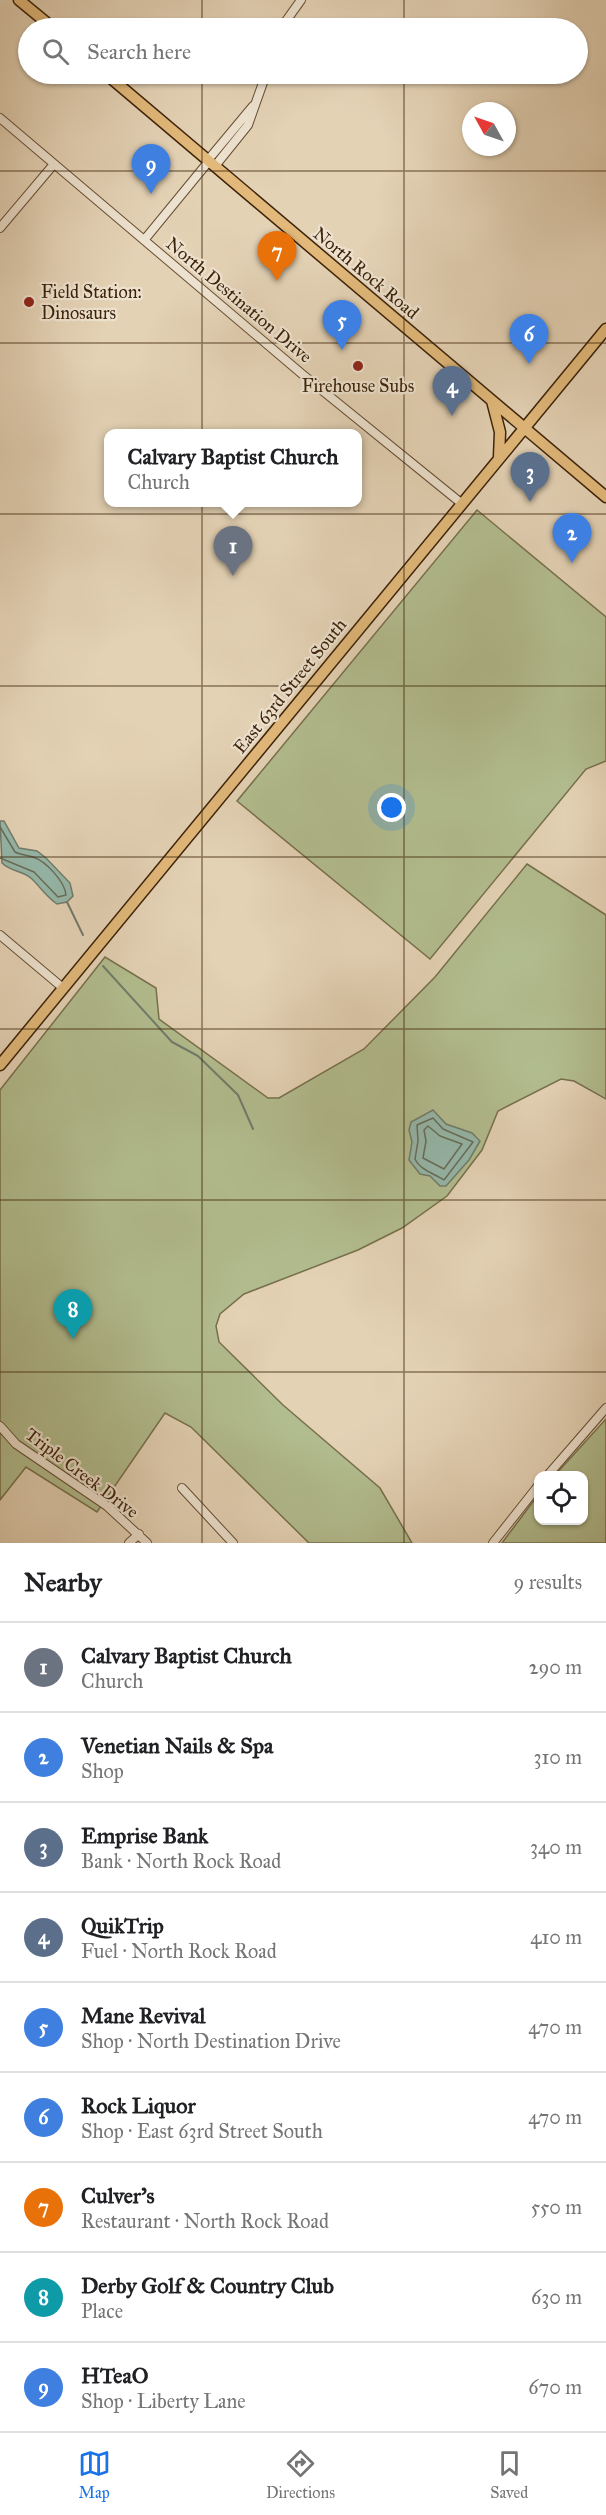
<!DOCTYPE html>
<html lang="en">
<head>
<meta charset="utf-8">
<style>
	body { margin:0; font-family:"IM FELL Great Primer",serif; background:#f6f6f6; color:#202124 }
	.controls { position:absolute; right:18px; bottom:18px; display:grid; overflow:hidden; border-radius:12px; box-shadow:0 2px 4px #0004 }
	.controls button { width:54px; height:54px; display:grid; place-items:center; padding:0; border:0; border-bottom:2px solid #e0e0e0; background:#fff; color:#202124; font:30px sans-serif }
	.compass { position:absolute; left:462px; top:102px; width:54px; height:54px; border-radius:50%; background:#fff; box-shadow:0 2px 4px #0004; rotate:310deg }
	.you { position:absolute; left:392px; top:808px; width:21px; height:21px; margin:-15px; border:4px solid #fff; border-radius:50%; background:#1a73e8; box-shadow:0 0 0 9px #1a73e833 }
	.badge { display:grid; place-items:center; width:39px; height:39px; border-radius:50%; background:#1a73e8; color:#fff; font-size:20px; font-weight:700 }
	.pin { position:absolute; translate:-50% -50px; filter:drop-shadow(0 2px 3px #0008) }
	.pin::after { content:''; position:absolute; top:32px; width:21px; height:18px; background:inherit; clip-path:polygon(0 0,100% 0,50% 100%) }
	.popup { position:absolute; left:104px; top:429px; width:258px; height:78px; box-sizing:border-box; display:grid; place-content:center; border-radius:12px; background:#fff; filter:drop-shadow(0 2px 4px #0005); font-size:20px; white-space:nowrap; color:#757577 }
	.popup b { font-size:22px; color:#202124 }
	.popup::after { content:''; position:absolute; left:50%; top:100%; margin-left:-12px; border:12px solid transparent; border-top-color:#fff }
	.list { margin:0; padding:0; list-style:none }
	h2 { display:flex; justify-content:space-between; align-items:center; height:78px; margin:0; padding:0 24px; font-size:26px }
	h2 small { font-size:20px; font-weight:400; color:#757577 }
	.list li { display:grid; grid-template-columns:39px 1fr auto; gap:18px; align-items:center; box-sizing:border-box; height:90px; padding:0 24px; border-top:2px solid #e0e0e0 }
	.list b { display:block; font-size:22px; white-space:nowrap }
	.list p { margin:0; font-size:20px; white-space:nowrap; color:#757577 }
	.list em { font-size:20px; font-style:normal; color:#757577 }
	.icon { flex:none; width:33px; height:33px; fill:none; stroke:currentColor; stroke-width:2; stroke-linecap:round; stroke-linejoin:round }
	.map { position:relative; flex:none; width:606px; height:1543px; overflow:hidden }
	.search { position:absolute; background:#fff; box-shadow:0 2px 4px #0004; left:18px; right:18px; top:18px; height:66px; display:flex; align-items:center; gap:15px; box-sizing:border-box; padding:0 21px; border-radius:33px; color:#757577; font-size:22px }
	.sheet { height:888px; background:#fff }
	nav { display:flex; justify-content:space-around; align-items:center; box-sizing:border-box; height:84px; border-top:2px solid #e0e0e0; background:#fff; font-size:16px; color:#757577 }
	nav a { display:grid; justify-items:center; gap:3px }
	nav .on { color:#1a73e8 }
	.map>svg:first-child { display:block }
	.green { fill:#b2bd8f; stroke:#77704c; stroke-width:1.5 }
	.water { fill:#95b8ab; stroke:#717c6b; stroke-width:1.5 }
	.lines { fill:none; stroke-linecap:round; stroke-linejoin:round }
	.shore { stroke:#686d5a; stroke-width:1.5 }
	.stream { stroke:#717c6b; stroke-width:2 }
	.minor-casing { stroke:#664e35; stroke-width:10 }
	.major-casing { stroke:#3c220a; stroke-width:13 }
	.minor { stroke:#ede2cf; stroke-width:8 }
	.major { stroke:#e2b97a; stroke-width:10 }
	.grid { fill:none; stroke:#3c220a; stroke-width:1.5; stroke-opacity:0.55 }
	.poi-dot { fill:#8f2418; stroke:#ede2cf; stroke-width:2 }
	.labels { text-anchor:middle; stroke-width:4.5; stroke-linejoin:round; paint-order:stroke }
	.street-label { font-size:18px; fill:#3c220a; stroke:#ede2cf }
	.poi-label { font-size:18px; fill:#3c220a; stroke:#ede2cf; text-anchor:start }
</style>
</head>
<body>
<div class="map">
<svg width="606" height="1543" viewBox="0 0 606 1543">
	<rect width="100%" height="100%" fill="#e4d2b5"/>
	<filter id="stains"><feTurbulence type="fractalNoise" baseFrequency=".00333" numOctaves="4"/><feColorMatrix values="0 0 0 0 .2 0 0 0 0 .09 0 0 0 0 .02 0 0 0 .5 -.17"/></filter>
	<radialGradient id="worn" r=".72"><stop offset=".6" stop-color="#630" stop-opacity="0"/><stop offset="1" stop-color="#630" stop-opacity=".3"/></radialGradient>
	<path class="green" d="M477,510L606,617V761L586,769L430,959L237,801Z
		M527,864L606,915V1099L574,1081L561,1079L498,1111L482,1150L447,1196L402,1228L358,1250L244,1294L220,1314L216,1326L219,1342L283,1405L380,1488L412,1543H309L191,1427L165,1413L97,1512L26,1467L0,1500V1090L105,957L156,988L159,1019L268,1098H279L364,1049L435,977Z
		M606,1419V1543H502L538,1495V1520H584V1476L555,1475Z"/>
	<path class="water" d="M0,821H4L19,848L37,851L46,858L70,883L73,896L67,902L57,904C47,897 41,888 32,879C24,871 11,872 2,863Z
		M433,1110L446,1124L472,1133L480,1141L469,1160L446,1186H440L430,1176L420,1174L409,1160L412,1142L409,1130L411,1122Z"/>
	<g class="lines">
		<path class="shore" d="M0,827L15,852C21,855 27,855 33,857C46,861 65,882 66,895L58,897L34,872L0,858
			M433,1118L443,1129L473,1142L444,1180C435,1174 420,1170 415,1159L418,1141L417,1125Z
			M428,1126L440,1136L462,1144L444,1169L423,1158L426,1141L424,1130Z"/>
		<path class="stream" d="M67,902L83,935
			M103,966L172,1042L198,1056L238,1095L253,1129"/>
		<g class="minor-casing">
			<path id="minor" d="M281,28L301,0
				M0,118L302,374L461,503
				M208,160L253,106
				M215,166L248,125L266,74
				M0,228L54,164
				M145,239L209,161
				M0,935L63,988
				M0,1426L16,1444L107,1506L147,1543
				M547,1476L606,1408
				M182,1488L233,1543
				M129,1543L139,1534
				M493,1543L538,1486"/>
		</g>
		<g class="major-casing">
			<path id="major" d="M19,0L53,28
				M106,74L606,497
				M492,401L500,432L499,457
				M0,1065L606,329"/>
		</g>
		<use href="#minor" class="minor"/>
		<use href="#major" class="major"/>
	</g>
	<path class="grid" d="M202,0V28M404,0V28M202,74V1543M404,74V1543M0,171H606M0,343H606M0,514H606M0,686H606M0,857H606M0,1029H606M0,1200H606M0,1372H606"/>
	<g class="poi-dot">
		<circle cx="29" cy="302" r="6"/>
		<circle cx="358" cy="366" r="6"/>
	</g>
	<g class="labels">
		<g class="street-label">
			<text transform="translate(366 273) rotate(40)" y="6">North Rock Road</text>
			<text transform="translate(239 300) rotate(40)" y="6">North Destination Drive</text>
			<text transform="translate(290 686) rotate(-51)" y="6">East 63rd Street South</text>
			<text transform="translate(82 1473) rotate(37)" y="6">Triple Creek Drive</text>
		</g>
		<g class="poi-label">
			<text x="41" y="298">Field Station:<tspan x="41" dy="21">Dinosaurs</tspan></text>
			<text x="358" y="392" text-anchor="middle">Firehouse Subs</text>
		</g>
	</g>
	<rect width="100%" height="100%" filter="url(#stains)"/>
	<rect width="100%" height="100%" fill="url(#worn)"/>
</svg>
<div class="controls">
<button><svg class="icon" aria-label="locate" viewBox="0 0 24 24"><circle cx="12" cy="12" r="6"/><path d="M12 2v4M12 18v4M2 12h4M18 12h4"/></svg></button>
</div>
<svg class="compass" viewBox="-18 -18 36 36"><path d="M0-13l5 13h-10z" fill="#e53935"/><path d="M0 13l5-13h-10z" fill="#757577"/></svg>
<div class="you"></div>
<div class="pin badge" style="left:233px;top:576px;background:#6b7280">1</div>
<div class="popup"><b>Calvary Baptist Church</b>Church</div>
<div class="pin badge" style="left:572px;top:563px;background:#3f7fe0">2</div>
<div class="pin badge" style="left:530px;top:502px;background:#5c6f8a">3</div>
<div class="pin badge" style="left:452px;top:416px;background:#5c6f8a">4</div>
<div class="pin badge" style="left:342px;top:350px;background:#3f7fe0">5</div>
<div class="pin badge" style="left:529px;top:364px;background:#3f7fe0">6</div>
<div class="pin badge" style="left:277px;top:281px;background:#e8710a">7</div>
<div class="pin badge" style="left:73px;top:1339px;background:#0f9aa8">8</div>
<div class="pin badge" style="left:151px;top:194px;background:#3f7fe0">9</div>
<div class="search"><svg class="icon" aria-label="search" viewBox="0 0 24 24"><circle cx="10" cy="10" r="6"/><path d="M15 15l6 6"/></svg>Search here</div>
</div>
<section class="sheet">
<h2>Nearby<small>9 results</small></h2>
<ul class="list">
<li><span class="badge" style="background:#6b7280">1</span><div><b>Calvary Baptist Church</b><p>Church</p></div><em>290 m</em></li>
<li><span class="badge" style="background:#3f7fe0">2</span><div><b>Venetian Nails &amp; Spa</b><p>Shop</p></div><em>310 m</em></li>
<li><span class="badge" style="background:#5c6f8a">3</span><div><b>Emprise Bank</b><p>Bank · North Rock Road</p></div><em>340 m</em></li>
<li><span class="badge" style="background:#5c6f8a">4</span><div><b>QuikTrip</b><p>Fuel · North Rock Road</p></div><em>410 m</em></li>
<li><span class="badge" style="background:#3f7fe0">5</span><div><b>Mane Revival</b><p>Shop · North Destination Drive</p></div><em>470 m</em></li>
<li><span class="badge" style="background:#3f7fe0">6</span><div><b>Rock Liquor</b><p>Shop · East 63rd Street South</p></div><em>470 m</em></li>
<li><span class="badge" style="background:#e8710a">7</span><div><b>Culver's</b><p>Restaurant · North Rock Road</p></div><em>550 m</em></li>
<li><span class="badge" style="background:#0f9aa8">8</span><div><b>Derby Golf &amp; Country Club</b><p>Place</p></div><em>630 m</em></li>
<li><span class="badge" style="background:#3f7fe0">9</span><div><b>HTeaO</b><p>Shop · Liberty Lane</p></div><em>670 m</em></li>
</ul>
</section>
<nav>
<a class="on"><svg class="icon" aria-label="map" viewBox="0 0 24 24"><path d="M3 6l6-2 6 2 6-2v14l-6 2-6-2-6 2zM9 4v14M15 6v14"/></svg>Map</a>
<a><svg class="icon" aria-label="directions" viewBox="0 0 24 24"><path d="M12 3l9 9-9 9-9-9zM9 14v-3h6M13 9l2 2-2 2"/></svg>Directions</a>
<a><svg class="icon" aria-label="saved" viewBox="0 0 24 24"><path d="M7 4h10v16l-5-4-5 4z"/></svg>Saved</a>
</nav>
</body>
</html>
